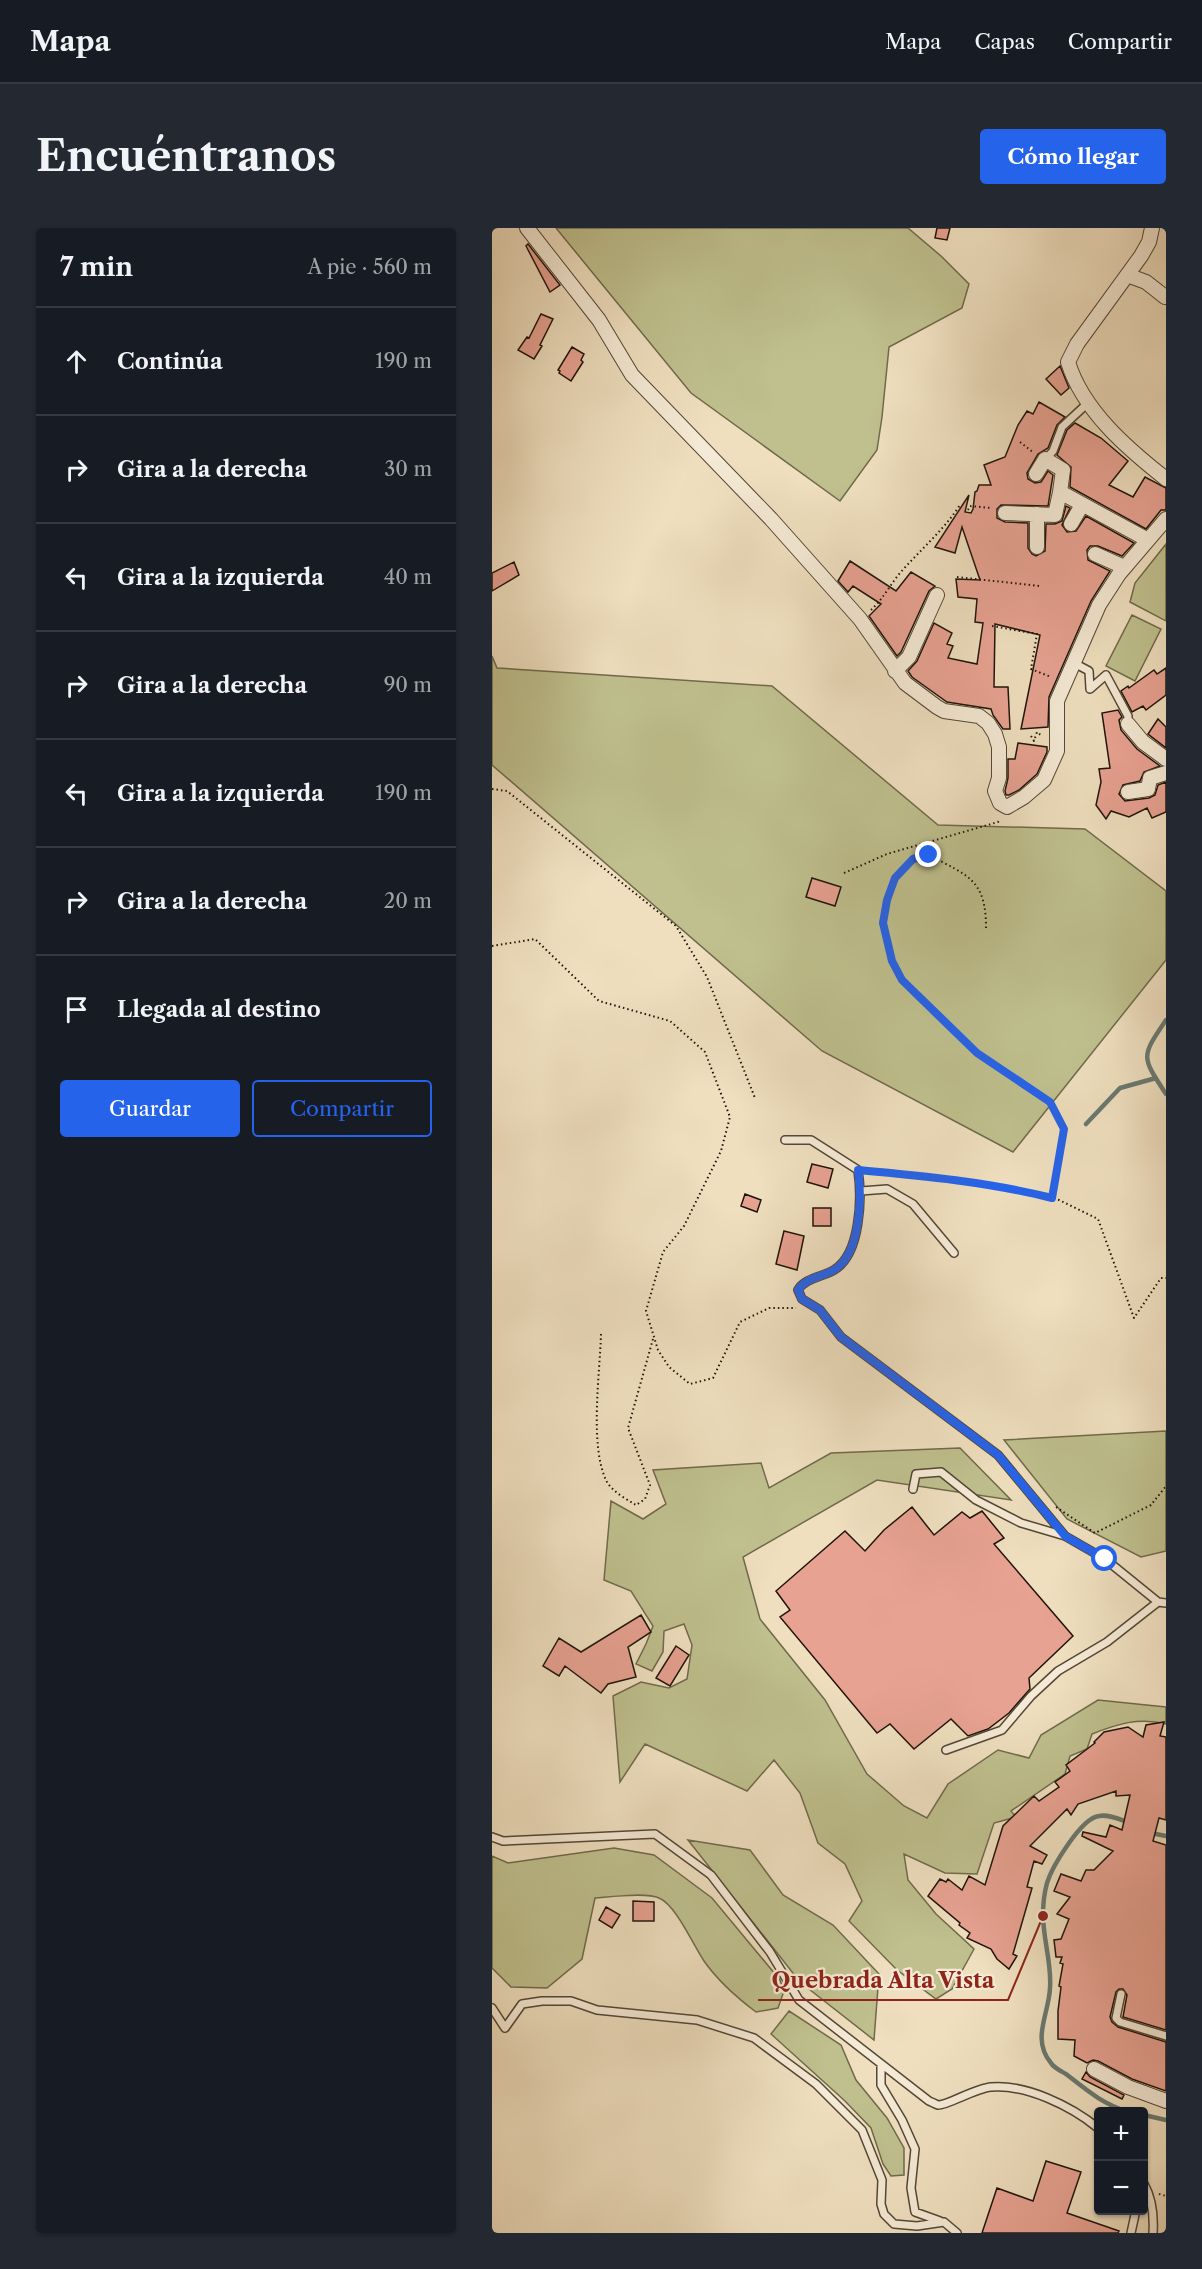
<!DOCTYPE html>
<html lang="es">
<head>
<meta charset="utf-8">
<style>
	body { margin:0; font-family:"Libre Caslon Text",serif; background:#242831; color:#f1f3f6 }
	.controls { position:absolute; right:18px; bottom:18px; display:grid; overflow:hidden; border-radius:6px; box-shadow:0 2px 4px #0004 }
	.controls button { width:54px; height:54px; display:grid; place-items:center; padding:0; border:0; border-bottom:2px solid #363941; background:#171b24; color:#f1f3f6; font:30px sans-serif }
	.stop { position:absolute; width:18px; height:18px; margin:-14px; border:4px solid #2563eb; border-radius:50%; background:#fff }
	.stop.end { background:#2563eb; border-color:#fff; box-shadow:0 2px 6px #0008 }
	.list { margin:0; padding:0; list-style:none }
	h2 { display:flex; justify-content:space-between; align-items:center; height:78px; margin:0; padding:0 24px; font-size:26px }
	h2 small { font-size:20px; font-weight:400; color:#9ea1a6 }
	.list li { display:grid; grid-template-columns:39px 1fr auto; gap:18px; align-items:center; box-sizing:border-box; height:108px; padding:0 24px; border-top:2px solid #363941 }
	.list b { display:block; font-size:22px; white-space:nowrap }
	.list em { font-size:20px; font-style:normal; color:#9ea1a6 }
	.actions { display:flex; gap:12px; padding:18px 24px }
	.actions a { flex:1; padding:14px 0; border:2px solid #2563eb; border-radius:6px; text-align:center; font-size:21px; color:#2563eb }
	.actions .main { background:#2563eb; color:#fff }
	.icon { flex:none; width:33px; height:33px; fill:none; stroke:currentColor; stroke-width:2; stroke-linecap:round; stroke-linejoin:round }
	.map { position:relative; flex:none; width:674px; height:2005px; overflow:hidden; border-radius:6px }
	header { display:flex; align-items:center; gap:36px; box-sizing:border-box; height:84px; padding:0 30px; background:#171b24; border-bottom:2px solid #363941 }
	header strong { font-size:28px }
	nav { display:flex; gap:33px; margin-inline-start:auto; font-size:21px }
	.intro { display:flex; align-items:center; justify-content:space-between; box-sizing:border-box; height:144px; padding:0 36px }
	h1 { margin:0; font-size:42px }
	.button { padding:15px 27px; border-radius:6px; background:#2563eb; color:#fff; font-size:21px; font-weight:700 }
	main { display:flex; gap:36px; padding:0 36px }
	aside { flex:1; background:#171b24; border-radius:6px; box-shadow:0 2px 4px #0004 }
	.map>svg:first-child { display:block }
	.green { fill:#bfc08e; stroke:#6f6a4c; stroke-width:1.5 }
	.lines { fill:none; stroke-linecap:round; stroke-linejoin:round }
	.stream { stroke:#697971; stroke-width:4.5 }
	.building { fill:#e8a292; stroke:#1f140a; stroke-width:1.5 }
	.service-casing { stroke:#534737; stroke-width:10 }
	.minor-casing { stroke:#534737; stroke-width:16 }
	.path { stroke:#1f140a; stroke-width:2; stroke-dasharray:1.5 3; stroke-linecap:butt }
	.service { stroke:#f5ead5; stroke-width:7 }
	.minor { stroke:#f5ead5; stroke-width:14 }
	.route { stroke:#2563eb; stroke-width:8 }
	.leader { fill:none; stroke:#8f2418; stroke-width:2 }
	.callout-dot { fill:#8f2418; stroke:#f5ead5; stroke-width:2 }
	.callout-label { font-size:22px; text-anchor:middle; font-weight:bold; fill:#8f2418; stroke:#f5ead5; stroke-width:4.5; stroke-linejoin:round; paint-order:stroke }
</style>
</head>
<body>
<header>
<strong>Mapa</strong>
<nav><a>Mapa</a><a>Capas</a><a>Compartir</a></nav>
</header>
<div class="intro"><h1>Encuéntranos</h1><a class="button">Cómo llegar</a></div>
<main>
<aside>
<h2>7 min<small>A pie · 560 m</small></h2>
<ul class="list">
<li><svg class="icon" aria-label="ahead" viewBox="0 0 24 24"><path d="M12 20V5M6 11l6-6 6 6"/></svg><div><b>Continúa</b></div><em>190 m</em></li>
<li><svg class="icon" aria-label="right" viewBox="0 0 24 24"><path d="M7 20v-9h11M14 6l5 5-5 5"/></svg><div><b>Gira a la derecha</b></div><em>30 m</em></li>
<li><svg class="icon" aria-label="left" viewBox="0 0 24 24"><path d="M17 20v-9H6M10 6l-5 5 5 5"/></svg><div><b>Gira a la izquierda</b></div><em>40 m</em></li>
<li><svg class="icon" aria-label="right" viewBox="0 0 24 24"><path d="M7 20v-9h11M14 6l5 5-5 5"/></svg><div><b>Gira a la derecha</b></div><em>90 m</em></li>
<li><svg class="icon" aria-label="left" viewBox="0 0 24 24"><path d="M17 20v-9H6M10 6l-5 5 5 5"/></svg><div><b>Gira a la izquierda</b></div><em>190 m</em></li>
<li><svg class="icon" aria-label="right" viewBox="0 0 24 24"><path d="M7 20v-9h11M14 6l5 5-5 5"/></svg><div><b>Gira a la derecha</b></div><em>20 m</em></li>
<li><svg class="icon" aria-label="arrive" viewBox="0 0 24 24"><path d="M6 21V4h12l-3 4 3 4H6"/></svg><div><b>Llegada al destino</b></div></li>
</ul>
<div class="actions"><a class="main">Guardar</a><a>Compartir</a></div>
</aside>
<div class="map">
<svg width="674" height="2005" viewBox="0 0 674 2005">
	<rect width="100%" height="100%" fill="#efdfbf"/>
	<filter id="stains"><feTurbulence type="fractalNoise" baseFrequency=".00333" numOctaves="4"/><feColorMatrix values="0 0 0 0 .2 0 0 0 0 .09 0 0 0 0 .02 0 0 0 .5 -.17"/></filter>
	<radialGradient id="worn" r=".72"><stop offset=".6" stop-color="#630" stop-opacity="0"/><stop offset="1" stop-color="#630" stop-opacity=".3"/></radialGradient>
	<path class="green" d="M64,0H416L449,28L477,56L470,80L397,119L390,189L385,222L348,273L199,165Z
		M674,316V393L638,374L643,355Z
		M640,387L669,401L643,453L614,438Z
		M0,428L5,440L280,458L446,597L593,601L674,663V732L521,924L330,823L0,537Z
		M674,1203V1323L649,1329L575,1291L512,1212Z
		M468,1220L519,1272L385,1252L251,1329L268,1391L333,1472L375,1546L412,1578L435,1590L456,1556L506,1522L537,1530L549,1507L606,1472L674,1479V1496C647,1489 625,1496 600,1506L595,1521L578,1528L573,1546L519,1583L524,1589L502,1595L485,1646L453,1645L412,1626L416,1652L444,1686L482,1721L460,1761L444,1771L405,1742L357,1693L370,1673L353,1636L326,1615L308,1565L282,1532L255,1563L153,1516L128,1554L121,1468L149,1454L177,1460L195,1451L200,1417L192,1396L172,1403L171,1424L160,1443L144,1436L154,1416L161,1398L139,1363L112,1352L119,1273L151,1291L174,1276L161,1242L269,1235L277,1260L339,1225Z
		M196,1612L258,1622L291,1667L341,1697L387,1746L382,1812L308,1754Z
		M122,1620L162,1627L220,1670L288,1752L292,1763L286,1780L264,1784C244,1769 226,1753 212,1733C201,1717 184,1677 167,1670C154,1664 117,1669 103,1670L90,1731L55,1760L19,1759L0,1740V1628L16,1635Z
		M297,1783L349,1817L364,1852L395,1890L412,1920V1947L399,1948L391,1936L379,1900L353,1873L279,1806Z"/>
	<g class="lines">
		<path class="stream" d="M674,792C649,829 649,828 674,866
			M594,896L628,860L664,850
			M659,1605L674,1608
			M636,1884C609,1875 596,1863 574,1846C569,1843 562,1840 559,1835C539,1811 557,1786 558,1760C560,1736 551,1711 551,1687C551,1677 552,1666 555,1655C560,1639 589,1590 607,1588C617,1586 629,1592 638,1595
			M652,1887L674,1892"/>
	</g>
	<path class="building" d="M445,0H458L455,12L443,10Z
		M36,16L68,57L58,64L34,18Z
		M49,86L61,91L48,117L50,118L42,131L26,122L35,109L37,110Z
		M80,119L92,126L89,132L91,134L79,153L67,145L68,143L66,142Z
		M568,138L577,160L569,167L554,151Z
		M547,174L573,189L565,197L556,220L546,226L535,245L536,251L543,255L549,254L556,243L561,247L556,278L509,277L505,281V290L513,294L536,295V320L540,326L544,328L553,323L554,296H563L570,293L574,278L578,280L570,297L575,304L584,303L594,288L642,315L630,328L606,318H598L595,322L596,332L618,343L599,373L557,469L556,499L529,501L548,407L503,396L502,459H516L518,501H511L501,487L499,481L455,474L420,449L416,443L425,433L442,395L460,405L455,416L461,418L456,430L485,436L491,395L483,394L485,371L466,369L464,351L488,352L470,299L463,325L443,319L477,267L473,284L479,285L481,281L483,264L485,263L487,257H499L492,237L513,229L526,197L535,183L541,186Z
		M583,195L609,210L636,233L617,257L641,269L653,249L674,260V282H669L654,301L578,259L579,239L565,227L575,202Z
		M358,333L404,363L419,344L443,358L437,363L409,424L405,428L377,388L389,376L361,358L356,364L346,353Z
		M22,334L27,347L0,363V345Z
		M674,440V467L654,482L651,478L640,484L629,463L636,458L637,460L662,442L665,446Z
		M626,482L630,489L627,492L629,502L645,521L668,538L652,544L648,553L631,557L627,566L633,573L657,570L663,567L666,557L674,554V584L660,590L655,580L637,589L619,583L614,591L604,577L609,554L607,541L618,540L610,485Z
		M666,491L674,499V520L656,506Z
		M526,515L555,519V524L545,546L527,562L517,567H514L513,563L516,550V531H523Z
		M320,650L349,659L343,678L314,669Z
		M320,936L341,941L336,960L315,954Z
		M253,966L269,972L265,984L249,978Z
		M321,980H339V998H321Z
		M292,1003L312,1008L305,1042L284,1036Z
		M420,1279L442,1307L470,1284L478,1290L490,1283L512,1310L502,1316L581,1408L537,1450L538,1461L517,1485L496,1501L476,1508L459,1491L422,1521L398,1496L385,1505L288,1389L298,1382L284,1363L353,1303L373,1323L392,1302Z
		M149,1387L159,1404L136,1419L144,1449L116,1456L109,1465L73,1438L67,1448L51,1438L67,1410L89,1424Z
		M184,1418L197,1427L178,1458L164,1450Z
		M672,1494L668,1508L674,1509V1592L667,1590L661,1613L674,1617V1802L631,1789L635,1767L631,1761H627L624,1764L618,1789L620,1794L626,1799L674,1814V1863L640,1851L606,1833L601,1832L595,1835L582,1828L583,1812L566,1811V1783L569,1759L567,1758L571,1736L568,1735L570,1729H564L562,1712L569,1711L577,1691L565,1686L578,1669L562,1663L569,1646L589,1653L594,1642H602L621,1623L590,1608L591,1604L614,1609L618,1597L630,1602L638,1567L624,1568V1563L586,1576L579,1587L575,1581L538,1618L555,1627L550,1636L542,1633L535,1659L540,1660L521,1726L525,1728L517,1741L505,1731L499,1721L475,1710L478,1705L467,1697L468,1695L436,1668L448,1651L454,1654L456,1651L470,1662L477,1648L493,1657L511,1598L542,1568L547,1573L567,1559L563,1554L578,1543L574,1537L603,1515L602,1514L612,1504L636,1499L651,1509L654,1497Z
		M141,1673L162,1674V1693H141Z
		M114,1679L128,1687L120,1700L107,1692Z
		M594,1844L598,1849L632,1867L630,1871L590,1851Z
		M554,1933L589,1944L575,1985L627,2003L626,2005H490L505,1960L541,1973Z"/>
	<g class="lines">
		<g class="service-casing">
			<path id="service" d="M552,233L561,223L570,199L597,174
				M582,435L597,443L598,461L614,447L636,488V496
				M293,912H319L366,942C370,969 369,1026 342,1042C330,1049 313,1050 306,1062L310,1071L328,1082L349,1109L506,1227L573,1308
				M369,963L395,961L421,976L462,1025
				M421,1261L424,1246L449,1244L484,1272L529,1295L573,1308L613,1331L666,1374L674,1375
				M454,1522L510,1502L539,1468L566,1443L615,1414L666,1374
				M0,1609L11,1613L163,1606L219,1647L278,1724L307,1772L437,1873C440,1874 443,1876 446,1877C454,1878 484,1860 499,1859C534,1856 579,1878 606,1900
				M629,1766L624,1790L628,1794L674,1808
				M0,1780L13,1800L30,1776L50,1773H79L105,1782L205,1792L262,1810L324,1856L370,1902L390,1952L389,1976L392,1986L402,1996L425,1998L452,1994L465,2005
				M389,1836V1857L410,1892L423,1921L419,1960L423,1984L448,1993
				M652,1956C660,1970 662,1989 661,2005
				M639,2005L644,1982"/>
		</g>
		<g class="minor-casing">
			<path id="minor" d="M35,0L107,92L140,147L279,291L368,391L413,455L445,479L452,483L487,488L496,495L503,506L507,519V550L503,563L508,575L515,579L532,569L552,552L565,523V473L607,377L627,346L674,291
				M660,0L657,14L649,28L585,116L576,134C591,183 636,221 674,251
				M635,47L654,54L673,69
				M553,231L571,242L568,264L656,312
				M544,246L552,233
				M513,285L563,287L568,264
				M545,286V319
				M579,296L590,277
				M603,326L632,339
				M403,443L417,429L445,367
				M636,496L651,514L674,531
				M636,564L656,561L658,550L674,545
				M602,1841L636,1859L674,1873"/>
		</g>
		<path class="path" d="M528,214L542,225
			M476,282L478,278L499,280
			M465,349L548,358
			M379,382C391,371 398,357 408,345C428,322 451,303 468,277
			M500,398L545,406L539,441L559,449
			M539,508L542,513L545,504L550,508
			M0,561L15,563L184,698L215,749L263,870
			M352,645L395,626L506,594L508,592
			M494,700C494,651 476,648 437,627L421,631L403,650L395,673L391,695L401,733L410,752L485,825L558,874L572,901L560,970
			M0,718L43,711L107,773L178,793L213,824L238,889L229,923L192,998L171,1024L154,1083L166,1122L177,1139L198,1156L221,1150L248,1094L277,1080H304
			M375,943L446,949L539,965L567,972L606,991L642,1090L669,1050H674
			M109,1106C108,1145 97,1220 115,1254C121,1264 134,1271 144,1277L153,1271L158,1257L136,1200L161,1111
			M564,1279L603,1305L659,1277L674,1258
			M667,1966L674,1968"/>
		<use href="#service" class="service"/>
		<use href="#minor" class="minor"/>
	</g>
	<g class="lines">
		<path class="route" d="M437,627L421,631L403,650L395,672L391,695L400,733L410,752L485,825L558,874L572,901L560,970C496,954 432,948 366,942C370,969 369,1026 342,1042C330,1049 313,1050 306,1062L310,1071L328,1082L349,1109L506,1227L573,1308L613,1331"/>
	</g>
	<path class="leader" d="M551 1688L516 1772H266"/>
	<circle class="callout-dot" cx="551" cy="1688" r="6"/>
	<g class="callout-label">
		<text x="391" y="1760">Quebrada Alta Vista</text>
	</g>
	<rect width="100%" height="100%" filter="url(#stains)"/>
	<rect width="100%" height="100%" fill="url(#worn)"/>
</svg>
<div class="controls">
<button>+</button>
<button>−</button>
</div>
<div class="stop" style="left:613px;top:1331px"></div>
<div class="stop end" style="left:437px;top:627px"></div>
</div>
</main>
</body>
</html>
